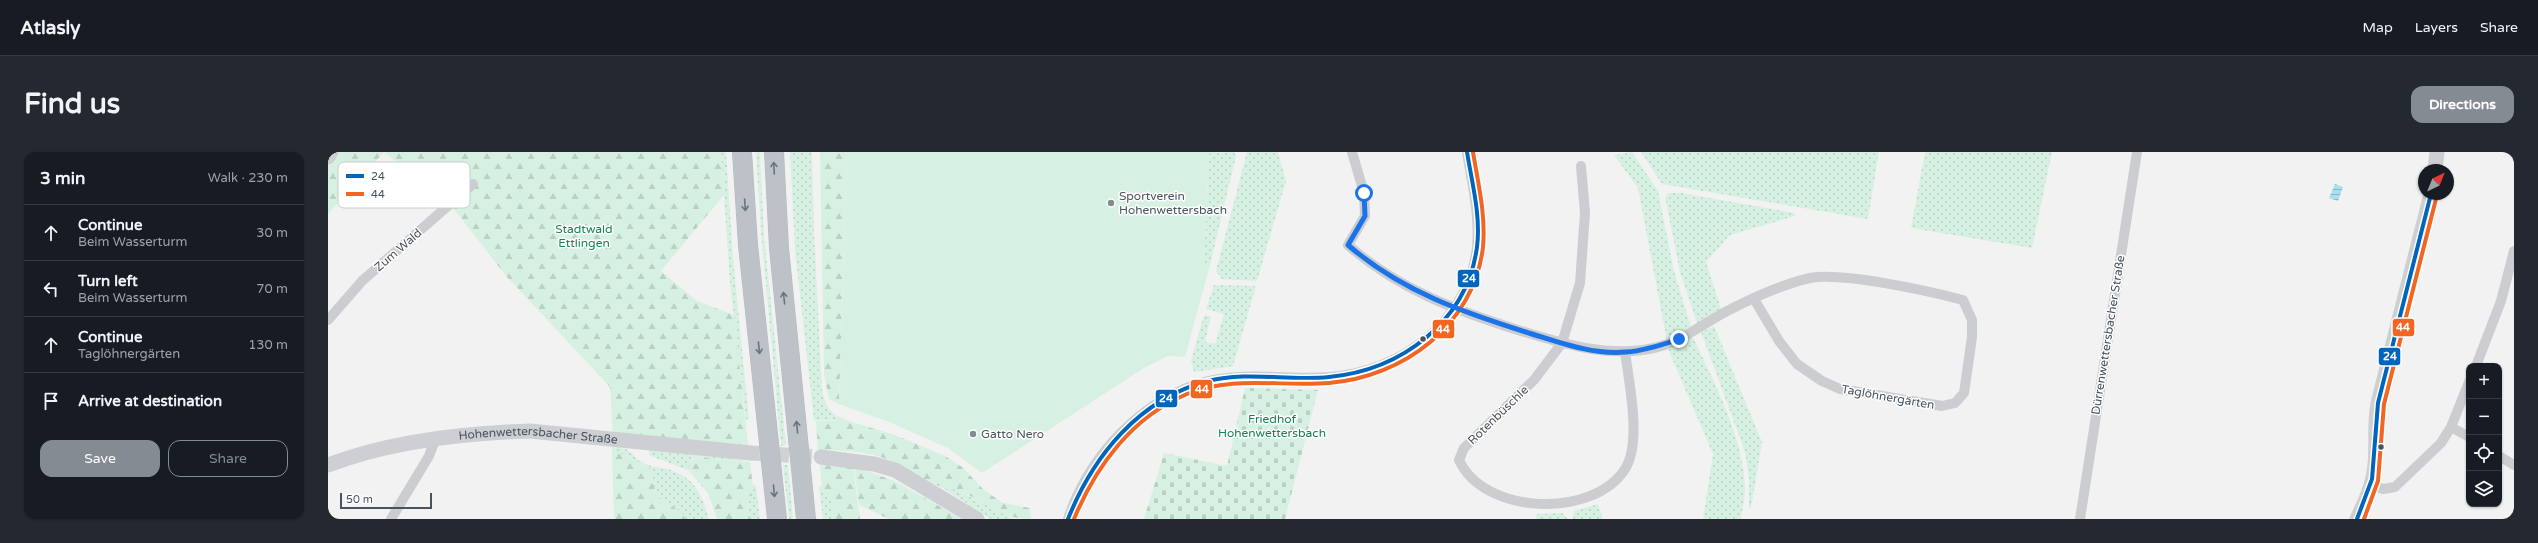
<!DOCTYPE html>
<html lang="en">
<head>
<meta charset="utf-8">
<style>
	body { margin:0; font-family:"Varela Round",sans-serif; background:#242831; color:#f1f3f6 }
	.controls { position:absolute; right:12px; bottom:12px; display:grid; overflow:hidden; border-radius:8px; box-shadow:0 1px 3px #0004 }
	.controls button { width:36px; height:36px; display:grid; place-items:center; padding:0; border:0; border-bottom:1px solid #363941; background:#171b24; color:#f1f3f6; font:20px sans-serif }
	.compass { position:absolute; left:2090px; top:12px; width:36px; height:36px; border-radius:50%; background:#171b24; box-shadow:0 1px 3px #0004; rotate:43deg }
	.scale { position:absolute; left:12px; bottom:10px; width:92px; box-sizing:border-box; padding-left:4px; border:2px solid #48535f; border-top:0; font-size:11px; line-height:14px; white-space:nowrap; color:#48535f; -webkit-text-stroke:3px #fff; paint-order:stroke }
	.stop { position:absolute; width:12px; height:12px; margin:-9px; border:3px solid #1a73e8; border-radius:50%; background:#fff }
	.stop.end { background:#1a73e8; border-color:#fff; box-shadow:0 1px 4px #0008 }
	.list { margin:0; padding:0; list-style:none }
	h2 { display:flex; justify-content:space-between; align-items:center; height:52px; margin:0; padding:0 16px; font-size:17px }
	h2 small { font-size:13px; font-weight:400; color:#9ea1a6 }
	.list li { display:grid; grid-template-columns:26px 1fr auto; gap:12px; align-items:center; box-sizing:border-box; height:56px; padding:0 16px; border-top:1px solid #363941 }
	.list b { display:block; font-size:15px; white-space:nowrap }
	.list p { margin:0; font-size:13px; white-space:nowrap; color:#9ea1a6 }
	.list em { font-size:13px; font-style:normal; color:#9ea1a6 }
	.actions { display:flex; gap:8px; padding:12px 16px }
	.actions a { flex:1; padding:9px 0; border:1px solid #848b92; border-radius:12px; text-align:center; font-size:14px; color:#848b92 }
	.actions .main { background:#848b92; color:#fff }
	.icon { flex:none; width:22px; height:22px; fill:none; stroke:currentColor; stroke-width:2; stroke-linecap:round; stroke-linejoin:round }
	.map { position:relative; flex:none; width:2186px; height:367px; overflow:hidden; border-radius:12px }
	header { display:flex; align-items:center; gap:24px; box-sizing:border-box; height:56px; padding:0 20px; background:#171b24; border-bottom:1px solid #363941 }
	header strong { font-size:19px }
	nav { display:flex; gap:22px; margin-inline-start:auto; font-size:14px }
	.intro { display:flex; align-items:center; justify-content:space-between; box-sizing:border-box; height:96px; padding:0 24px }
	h1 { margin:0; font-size:28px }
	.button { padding:10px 18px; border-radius:12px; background:#848b92; color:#fff; font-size:14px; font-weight:700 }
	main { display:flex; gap:24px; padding:0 24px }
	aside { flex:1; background:#171b24; border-radius:12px; box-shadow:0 1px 3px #0004 }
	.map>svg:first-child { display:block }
	.grass { fill:url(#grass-dots) }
	.forest { fill:url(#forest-firs) }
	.cemetery { fill:url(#cemetery-stones) }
	.garden { fill:#d6f1e2 }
	.water { fill:url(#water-rules) }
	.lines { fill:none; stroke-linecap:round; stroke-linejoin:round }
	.secondary-tunnel { stroke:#d0d2d5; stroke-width:15; stroke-dasharray:15 8; stroke-linecap:butt }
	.highway-casing { stroke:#b7bbc1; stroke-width:20 }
	.street { stroke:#cbcdd0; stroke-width:10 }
	.secondary { stroke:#cdcfd2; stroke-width:15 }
	.highway { stroke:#bcc2c7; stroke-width:19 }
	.bus-1-casing { stroke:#fff; stroke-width:7 }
	.bus-2-casing { stroke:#fff; stroke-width:7 }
	.bus-1 { stroke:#0065bd; stroke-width:4 }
	.bus-2 { stroke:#f26522; stroke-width:4 }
	.oneway { stroke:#6b747e }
	.route { stroke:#1a73e8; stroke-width:5 }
	.poi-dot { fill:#848b92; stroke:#fff; stroke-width:1.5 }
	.bus-dot { fill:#48535f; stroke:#fff; stroke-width:1.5 }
	.labels { text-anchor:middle; stroke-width:3; stroke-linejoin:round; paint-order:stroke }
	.poi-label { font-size:12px; fill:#48535f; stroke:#fff; text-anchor:start }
	.park-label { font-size:12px; fill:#158450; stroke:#fff }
	.street-label { font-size:12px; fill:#48535f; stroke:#fff }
	.key { fill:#fff; stroke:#c8cbcf; stroke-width:1 }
	.key-label { font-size:11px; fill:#48535f }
	.line-badge { stroke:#fff; stroke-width:1.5 }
	.badge-label { font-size:11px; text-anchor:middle; font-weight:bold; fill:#fff }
</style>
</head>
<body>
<header>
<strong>Atlasly</strong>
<nav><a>Map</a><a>Layers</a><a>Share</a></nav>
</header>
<div class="intro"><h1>Find us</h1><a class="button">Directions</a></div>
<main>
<aside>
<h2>3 min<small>Walk · 230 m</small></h2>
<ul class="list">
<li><svg class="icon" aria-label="ahead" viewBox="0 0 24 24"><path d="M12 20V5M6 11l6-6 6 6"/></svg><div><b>Continue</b><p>Beim Wasserturm</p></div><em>30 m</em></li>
<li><svg class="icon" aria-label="left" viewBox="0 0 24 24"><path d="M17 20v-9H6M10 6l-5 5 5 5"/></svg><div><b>Turn left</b><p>Beim Wasserturm</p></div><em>70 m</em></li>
<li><svg class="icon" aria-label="ahead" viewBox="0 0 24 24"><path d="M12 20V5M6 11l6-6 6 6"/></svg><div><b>Continue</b><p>Taglöhnergärten</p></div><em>130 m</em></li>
<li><svg class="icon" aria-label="arrive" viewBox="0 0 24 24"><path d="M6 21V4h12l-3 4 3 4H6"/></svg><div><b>Arrive at destination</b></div></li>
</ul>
<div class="actions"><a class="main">Save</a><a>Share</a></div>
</aside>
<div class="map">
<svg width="2186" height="367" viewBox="0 0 2186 367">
	<defs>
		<pattern id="grass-dots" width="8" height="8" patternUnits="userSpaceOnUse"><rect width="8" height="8" fill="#d6f1e2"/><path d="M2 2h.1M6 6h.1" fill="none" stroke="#b9d1c4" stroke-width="1.8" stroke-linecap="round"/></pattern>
		<pattern id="forest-firs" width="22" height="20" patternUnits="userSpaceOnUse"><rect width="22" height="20" fill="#d6f1e2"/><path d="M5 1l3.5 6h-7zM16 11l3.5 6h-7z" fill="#b9d1c4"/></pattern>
		<pattern id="cemetery-stones" width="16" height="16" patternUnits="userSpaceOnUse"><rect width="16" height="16" fill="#d6f1e2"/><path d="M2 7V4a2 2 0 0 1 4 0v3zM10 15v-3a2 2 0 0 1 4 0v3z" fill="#b9d1c4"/></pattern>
		<pattern id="water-rules" width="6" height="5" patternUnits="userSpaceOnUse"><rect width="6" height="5" fill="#aadff0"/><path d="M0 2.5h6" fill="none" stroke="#8cb7c6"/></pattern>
	</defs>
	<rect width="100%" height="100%" fill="#f2f2f2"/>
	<path class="grass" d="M393,0H398L405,106L421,268H418L402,131Z
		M428,0H432L436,84L458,293L453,294L433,80Z
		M462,0H484L486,80L494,237C497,256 504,263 521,269L486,268L467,98Z
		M906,0L908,4L882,113L876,111L881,1Z
		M919,0H950L958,29L929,129L894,127L888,119Z
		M1304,0L1330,39L1346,119L1363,175L1339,189L1310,36L1286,3Z
		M1313,0H1551L1540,67L1334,32Z
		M1597,0H1724L1704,96L1583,76Z
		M1340,41H1353L1467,61V64L1402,83L1378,110L1394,160L1370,174L1352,120L1337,45Z
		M886,133L928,134L905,214L866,220L863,208L876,163L883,164L877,190L887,192L896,162L878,157Z
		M1386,174L1434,290L1423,356L1421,355V327L1417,300L1373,180Z
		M1365,185C1387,233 1415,284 1417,336C1417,346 1414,357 1413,367H1375L1385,302L1340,197Z
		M284,294C308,297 301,304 318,312C325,316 333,315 340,317C366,325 374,342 381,367H357C355,356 333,352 328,340C325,334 325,325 325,318L297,303L284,300Z
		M322,298L391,303L422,310L368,305L363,307L362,315L380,341L360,318L323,304L321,302Z
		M455,313H460L465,367H461Z
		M424,333H428L432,367H422L419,344L425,343Z
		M494,334L503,349L505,367H495L491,335Z
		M613,335L627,337L686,367H663Z
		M1270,352L1275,367H1245L1246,359Z
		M1234,361L1240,367H1208L1209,362Z"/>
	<path class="forest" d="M0,0H393L396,43L333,119L369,149L406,163L420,293L285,283L282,235L179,125L125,56L56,0L0,62Z
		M492,0H519L511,252L501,247L496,222Z
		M488,269H521L567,283L617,304L634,315L656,338L675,351L702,356L703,367C667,367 658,348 628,338C623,336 618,337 613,335C592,327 575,312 553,305C533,299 511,298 490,298Z
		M284,300L297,303L325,318C325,325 325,334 328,340C333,352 355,356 357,367H286Z
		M367,305L422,310L426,343L419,345L422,367H389L380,341L362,315L361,310Z
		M492,313L525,314L532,367H505L503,349L494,336Z
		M526,314L569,330L634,367H561L531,353Z"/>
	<path class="cemetery" d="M917,236L990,238L957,367H816L836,301L899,314Z"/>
	<path class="garden" d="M519,0H892L881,2L876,110L882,113L857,205L840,204L816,216L654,321L620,296L561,270L511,252Z"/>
	<path class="water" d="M2007,32L2015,35L2010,49L2001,46Z"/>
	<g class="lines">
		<path class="secondary-tunnel" d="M423,301L493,305"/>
		<g class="highway-casing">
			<path id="highway" d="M414,0L420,93L449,367
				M446,0L451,96L478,367"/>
		</g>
		<path class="street" d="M1024,0L1036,41L1037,64L1020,93C1071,138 1130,159 1193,179C1237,192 1279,206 1326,196C1356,189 1378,169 1405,156C1429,144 1455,132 1482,126C1515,120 1601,139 1635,148L1644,168V185L1636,241L1627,251L1614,254L1512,237L1494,229L1469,212L1451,189L1426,147
			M1253,14L1257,61L1252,131L1234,191L1206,228L1136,296L1131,308C1156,363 1265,367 1297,317C1314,291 1301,230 1297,200
			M0,168L34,129L145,32
			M2148,214L2173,149L2186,99
			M2123,275L2141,285
			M2171,304L2186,313
			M2043,333L2055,337L2067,335L2113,291L2123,275L2141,230
			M63,367L101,304L107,288
			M740,367C761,304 815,245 880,229C919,220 962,228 1001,225C1072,220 1141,170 1149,95C1152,63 1144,31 1139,0
			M1752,367L1809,0"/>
		<g class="secondary">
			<path d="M0,5L3,0"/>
			<path d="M2107,18L2109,0"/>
			<path d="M493,305L546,312L567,318L649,367"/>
			<path id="s1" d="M0,313C64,289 134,281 202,279L423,301"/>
			<path d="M2029,367C2037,350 2045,333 2047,313C2049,292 2046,272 2050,251L2103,42"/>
		</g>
		<use href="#highway" class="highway"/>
		<g class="bus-1-casing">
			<path id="bus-1" d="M740,367C765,304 811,247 880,229C919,219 961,229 1001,225C1073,218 1139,170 1149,95C1153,64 1144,31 1139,0
				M2029,367L2044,327L2050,251L2103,42"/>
		</g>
		<g class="bus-2-casing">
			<path id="bus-2" d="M746,367C768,314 804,265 859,242C904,223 953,235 1001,231C1075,225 1146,173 1155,95C1158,63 1150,31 1145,0
				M2036,367L2050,329L2056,252L2109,43"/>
		</g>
		<use href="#bus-1" class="bus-1"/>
		<use href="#bus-2" class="bus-2"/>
	</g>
	<defs><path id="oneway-shaft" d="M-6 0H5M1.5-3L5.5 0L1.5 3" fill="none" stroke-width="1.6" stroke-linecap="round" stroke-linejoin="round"/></defs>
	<g class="oneway">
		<use href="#oneway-shaft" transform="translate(446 16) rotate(-93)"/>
		<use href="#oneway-shaft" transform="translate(417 53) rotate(86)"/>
		<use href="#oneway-shaft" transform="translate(456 146) rotate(-96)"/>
		<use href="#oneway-shaft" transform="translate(431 196) rotate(84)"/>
		<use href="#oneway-shaft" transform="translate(469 275) rotate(-96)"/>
		<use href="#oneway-shaft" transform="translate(446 339) rotate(85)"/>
	</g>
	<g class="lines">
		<path class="route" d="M1036,41L1037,64L1020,93C1074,140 1137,161 1204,182C1233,191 1266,203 1298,200C1316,199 1334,193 1351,187"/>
	</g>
	<g class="poi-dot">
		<circle cx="783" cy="51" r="4"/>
		<circle cx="645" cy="282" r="4"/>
	</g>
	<g class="bus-dot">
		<circle cx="1095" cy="187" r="3.5"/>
		<circle cx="2053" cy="295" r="3.5"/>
	</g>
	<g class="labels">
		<g class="poi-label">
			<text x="791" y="48">Sportverein<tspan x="791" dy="14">Hohenwettersbach</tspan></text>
			<text x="653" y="286">Gatto Nero</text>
		</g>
		<g class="park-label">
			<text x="256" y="81">Stadtwald<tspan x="256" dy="14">Ettlingen</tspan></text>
			<text x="944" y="271">Friedhof<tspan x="944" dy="14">Hohenwettersbach</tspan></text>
		</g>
		<g class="street-label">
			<text transform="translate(70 98) rotate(-41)" y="4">Zum Wald</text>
			<text transform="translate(1780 183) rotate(-81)" y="4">Dürrenwettersbacher Straße</text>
			<text transform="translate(1560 245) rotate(10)" y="4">Taglöhnergärten</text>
			<text transform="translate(1170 263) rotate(-44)" y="4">Rotenbüschle</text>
			<text dy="4" stroke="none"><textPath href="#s1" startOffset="214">Hohenwettersbacher Straße</textPath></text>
		</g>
	</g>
	<rect x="10" y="10" width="132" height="46" rx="6" class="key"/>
	<rect x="18" y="22" width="18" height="4" fill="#0065bd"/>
	<rect x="18" y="40" width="18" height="4" fill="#f26522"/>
	<g class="key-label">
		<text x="43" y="28">24</text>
		<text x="43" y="46">44</text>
	</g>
	<g class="line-badge">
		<rect x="1129" y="117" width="23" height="19" rx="4" fill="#0065bd"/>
		<rect x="2064" y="166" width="23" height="19" rx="4" fill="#f26522"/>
		<rect x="1104" y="167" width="23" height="20" rx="4" fill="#f26522"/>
		<rect x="2050" y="195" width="23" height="19" rx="4" fill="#0065bd"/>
		<rect x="862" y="227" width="23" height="20" rx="4" fill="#f26522"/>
		<rect x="827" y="237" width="23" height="19" rx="4" fill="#0065bd"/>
	</g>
	<g class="badge-label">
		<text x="1141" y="130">24</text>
		<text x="2075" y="179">44</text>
		<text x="1115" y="181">44</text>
		<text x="2062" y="208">24</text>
		<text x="874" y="241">44</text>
		<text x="838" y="250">24</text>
	</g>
</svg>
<div class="controls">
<button>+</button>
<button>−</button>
<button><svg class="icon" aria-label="locate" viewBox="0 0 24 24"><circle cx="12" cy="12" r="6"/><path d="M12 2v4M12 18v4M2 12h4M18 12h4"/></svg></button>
<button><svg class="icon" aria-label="layers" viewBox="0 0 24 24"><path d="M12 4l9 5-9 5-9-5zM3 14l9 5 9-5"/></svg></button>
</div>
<svg class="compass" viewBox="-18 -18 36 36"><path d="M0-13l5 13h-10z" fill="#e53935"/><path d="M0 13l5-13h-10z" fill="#9ea1a6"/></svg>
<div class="scale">50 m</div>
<div class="stop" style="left:1036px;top:41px"></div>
<div class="stop end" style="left:1351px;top:187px"></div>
</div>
</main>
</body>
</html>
